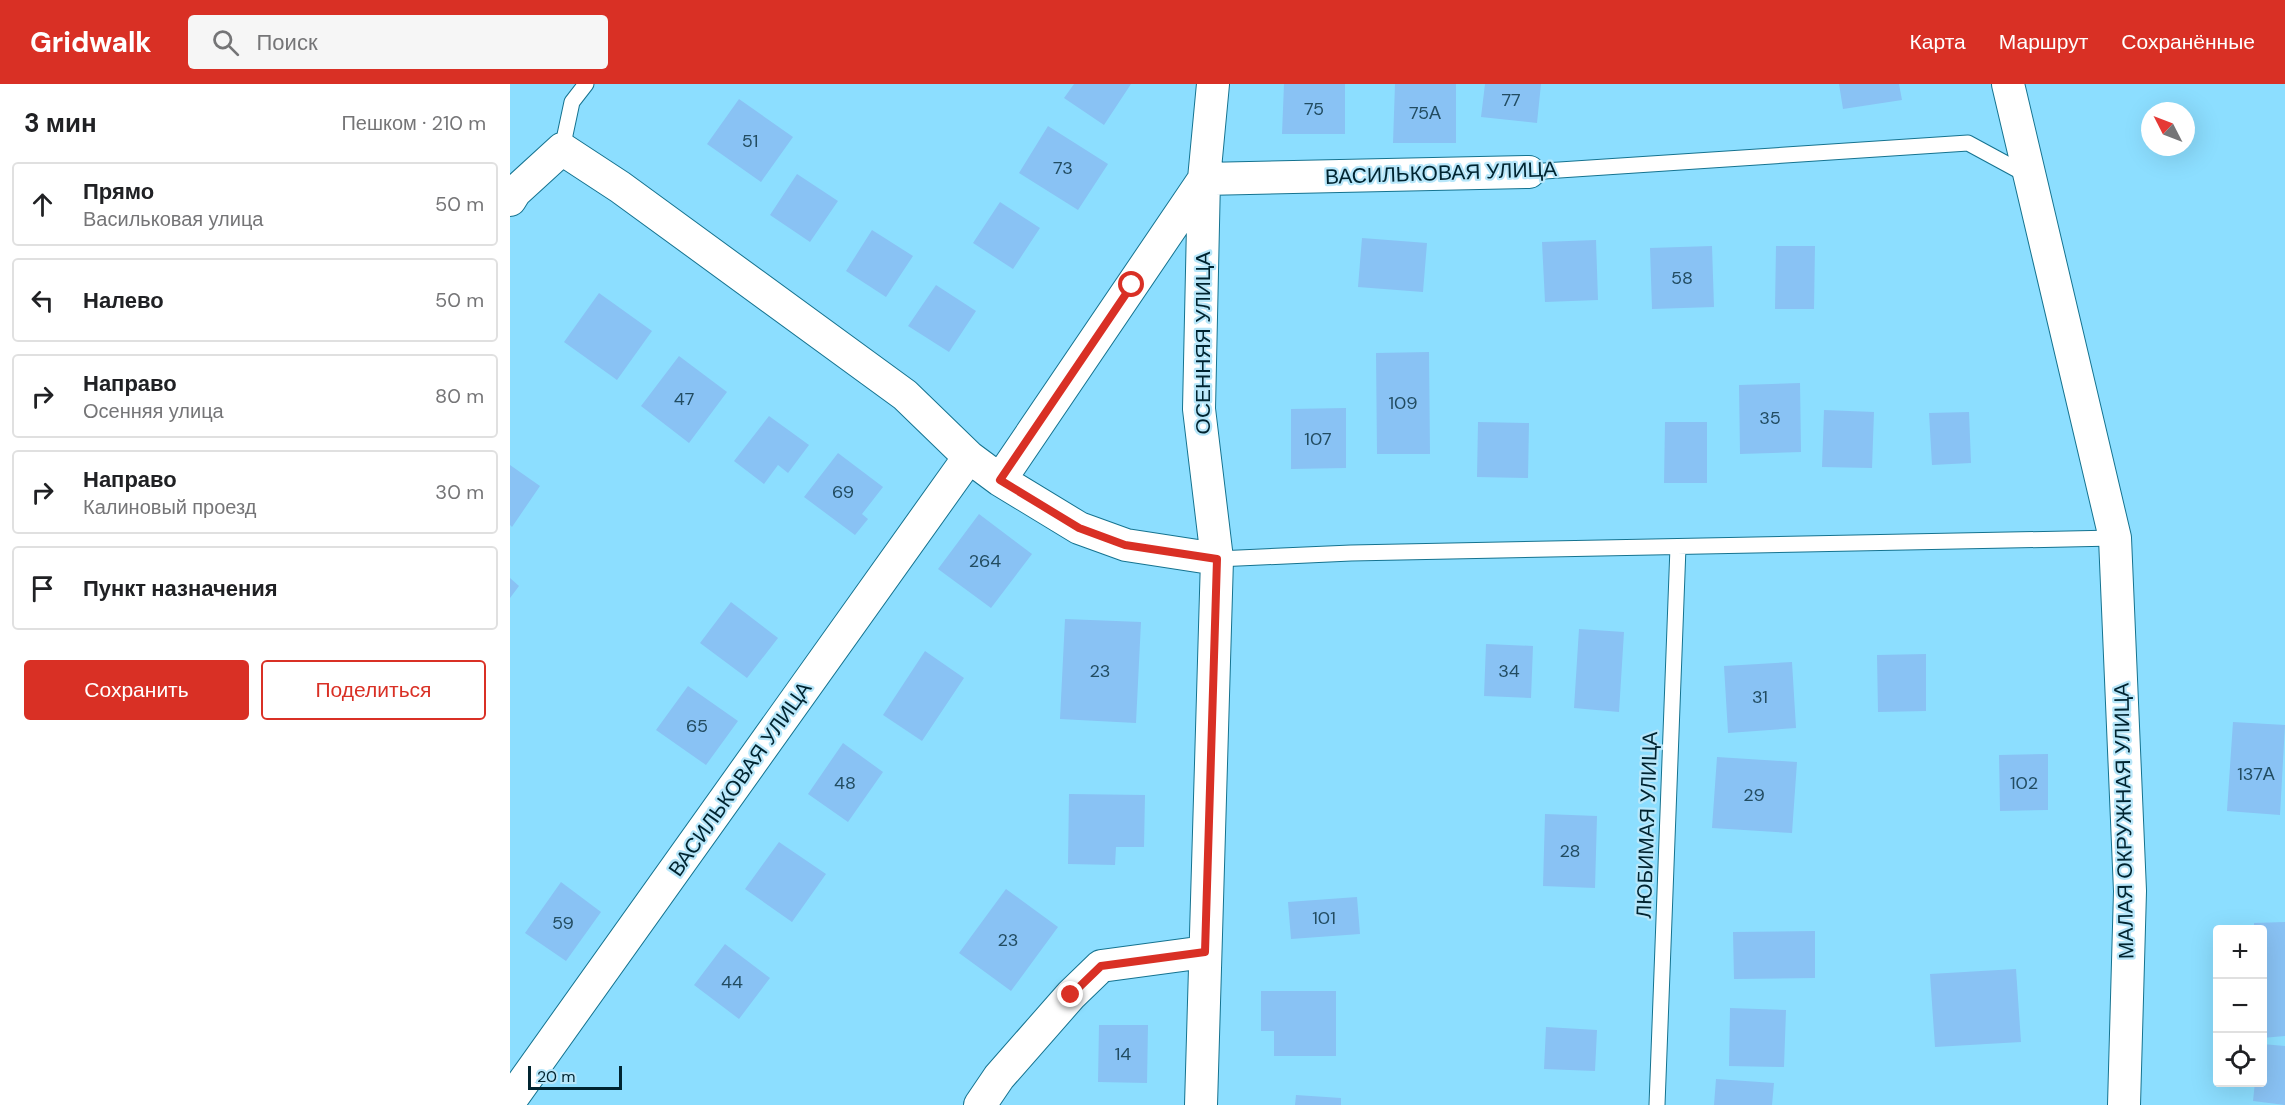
<!DOCTYPE html>
<html lang="ru">
<head>
<meta charset="utf-8">
<style>
	body { margin:0; font-family:"DM Sans",sans-serif; background:#f6f6f6; color:#202124 }
	.controls { position:absolute; right:18px; bottom:18px; display:grid; overflow:hidden; border-radius:6px; box-shadow:0 6px 24px #0002 }
	.controls button { width:54px; height:54px; display:grid; place-items:center; padding:0; border:0; border-bottom:2px solid #e0e0e0; background:#fff; color:#202124; font:30px sans-serif }
	.compass { position:absolute; left:1631px; top:18px; width:54px; height:54px; border-radius:50%; background:#fff; box-shadow:0 6px 24px #0002; rotate:312deg }
	.scale { position:absolute; left:18px; bottom:15px; width:94px; box-sizing:border-box; padding-left:6px; border:3px solid #002430; border-top:0; font-size:16px; line-height:21px; white-space:nowrap; color:#002430; -webkit-text-stroke:4px #b8e7fa; paint-order:stroke }
	.stop { position:absolute; width:18px; height:18px; margin:-14px; border:4px solid #d93025; border-radius:50%; background:#fff }
	.stop.end { background:#d93025; border-color:#fff; box-shadow:0 2px 6px #0008 }
	.list { margin:0; padding:0; list-style:none }
	h2 { display:flex; justify-content:space-between; align-items:center; height:78px; margin:0; padding:0 24px; font-size:26px }
	h2 small { font-size:20px; font-weight:400; color:#757577 }
	.list li { display:grid; grid-template-columns:39px 1fr auto; gap:18px; align-items:center; box-sizing:border-box; height:84px; margin:0 12px 12px; padding:0 12px; border:2px solid #e0e0e0; border-radius:6px }
	.list b { display:block; font-size:22px; white-space:nowrap }
	.list p { margin:0; font-size:20px; white-space:nowrap; color:#757577 }
	.list em { font-size:20px; font-style:normal; color:#757577 }
	.actions { display:flex; gap:12px; padding:18px 24px }
	.actions a { flex:1; padding:14px 0; border:2px solid #d93025; border-radius:6px; text-align:center; font-size:21px; color:#d93025 }
	.actions .main { background:#d93025; color:#fff }
	.icon { flex:none; width:33px; height:33px; fill:none; stroke:currentColor; stroke-width:2; stroke-linecap:round; stroke-linejoin:round }
	.map { position:relative; flex:none; width:1775px; height:1021px; overflow:hidden }
	header { display:flex; align-items:center; gap:36px; box-sizing:border-box; height:84px; padding:0 30px; background:#d93025; color:#fff }
	header strong { font-size:28px }
	nav { display:flex; gap:33px; margin-inline-start:auto; font-size:21px }
	.search { width:420px; height:54px; background:#f6f6f6; display:flex; align-items:center; gap:15px; box-sizing:border-box; padding:0 21px; border-radius:6px; color:#757577; font-size:22px }
	main { display:flex }
	aside { flex:1; background:#fff }
	.map>svg:first-child { display:block }
	.building { fill:#89c2f4 }
	.lines { fill:none; stroke-linecap:round; stroke-linejoin:round }
	.lane-casing { stroke:#157390; stroke-width:17 }
	.street-casing { stroke:#157390; stroke-width:34 }
	.lane { stroke:#fff; stroke-width:15 }
	.street { stroke:#fff; stroke-width:32 }
	.route { stroke:#d93025; stroke-width:8 }
	.labels { text-anchor:middle; stroke-width:4.5; stroke-linejoin:round; paint-order:stroke }
	.number-label { font-size:18px; fill:#224c61 }
	.street-label { font-size:21px; fill:#002430; stroke:#b8e7fa }
</style>
</head>
<body>
<header>
<strong>Gridwalk</strong>
<div class="search"><svg class="icon" aria-label="search" viewBox="0 0 24 24"><circle cx="10" cy="10" r="6"/><path d="M15 15l6 6"/></svg>Поиск</div>
<nav><a>Карта</a><a>Маршрут</a><a>Сохранённые</a></nav>
</header>
<main>
<aside>
<h2>3 мин<small>Пешком · 210 m</small></h2>
<ul class="list">
<li><svg class="icon" aria-label="ahead" viewBox="0 0 24 24"><path d="M12 20V5M6 11l6-6 6 6"/></svg><div><b>Прямо</b><p>Васильковая улица</p></div><em>50 m</em></li>
<li><svg class="icon" aria-label="left" viewBox="0 0 24 24"><path d="M17 20v-9H6M10 6l-5 5 5 5"/></svg><div><b>Налево</b></div><em>50 m</em></li>
<li><svg class="icon" aria-label="right" viewBox="0 0 24 24"><path d="M7 20v-9h11M14 6l5 5-5 5"/></svg><div><b>Направо</b><p>Осенняя улица</p></div><em>80 m</em></li>
<li><svg class="icon" aria-label="right" viewBox="0 0 24 24"><path d="M7 20v-9h11M14 6l5 5-5 5"/></svg><div><b>Направо</b><p>Калиновый проезд</p></div><em>30 m</em></li>
<li><svg class="icon" aria-label="arrive" viewBox="0 0 24 24"><path d="M6 21V4h12l-3 4 3 4H6"/></svg><div><b>Пункт назначения</b></div></li>
</ul>
<div class="actions"><a class="main">Сохранить</a><a>Поделиться</a></div>
</aside>
<div class="map">
<svg width="1775" height="1021" viewBox="0 0 1775 1021">
	<rect width="100%" height="100%" fill="#8cdeff"/>
	<path class="building" d="M564,0H621L594,41L554,14Z
		M774,0H835V50H772Z
		M885,0H946V59H883Z
		M975,0H1031L1027,39L971,33Z
		M1329,0H1389L1392,16L1333,25Z
		M229,15L283,53L251,98L197,60Z
		M538,42L598,80L568,126L509,89Z
		M287,90L328,117L300,158L260,131Z
		M490,118L530,144L503,185L463,159Z
		M362,146L403,172L376,213L336,187Z
		M852,154L917,159L913,208L848,203Z
		M1086,156L1088,216L1035,218L1032,158Z
		M1202,162L1204,223L1142,225L1140,164Z
		M1266,162H1305L1304,225H1265Z
		M426,201L466,227L439,268L398,242Z
		M89,209L142,247L107,296L54,258Z
		M919,268L920,370H867L866,269Z
		M169,272L217,308L179,359L131,322Z
		M1290,299L1291,368L1230,370L1229,301Z
		M836,324V384L781,385V325Z
		M1314,326L1364,328L1362,384L1312,383Z
		M1459,328L1461,379L1422,381L1419,329Z
		M259,332L299,361L278,389L268,381L254,400L224,377Z
		M968,338L1019,339L1018,394L967,393Z
		M1155,338H1197V399H1154Z
		M328,369L373,403L352,430L358,435L345,451L294,413Z
		M0,381L30,402L2,443L0,441Z
		M469,430L522,470L481,524L428,485Z
		M0,494L9,502L0,514Z
		M221,518L268,554L237,594L190,559Z
		M555,535L631,538L626,639L550,635Z
		M1069,545L1114,548L1109,628L1064,624Z
		M976,560L1023,562L1021,614L974,612Z
		M415,567L454,594L412,657L373,631Z
		M1416,570V627L1368,628L1367,571Z
		M1282,578L1286,644L1218,649L1214,582Z
		M178,602L228,637L196,681L146,646Z
		M1723,638L1775,641L1770,731L1717,727Z
		M333,659L373,688L338,738L298,710Z
		M1538,670V726L1490,727L1489,671Z
		M1207,673L1287,678L1282,749L1202,744Z
		M559,710L635,711L634,763H606L605,781L558,780Z
		M1035,730L1087,732L1085,804L1033,802Z
		M269,758L316,790L282,838L235,805Z
		M51,798L91,828L56,877L15,849Z
		M496,805L548,843L501,907L449,869Z
		M847,813L850,850L781,855L778,818Z
		M1775,838V952L1752,954V846H1744V839Z
		M1305,847V894L1224,895L1223,848Z
		M215,860L260,894L229,935L184,901Z
		M1506,885L1511,958L1425,963L1420,890Z
		M751,907H826V972H764V947H751Z
		M1220,924L1276,926L1274,983L1219,982Z
		M589,941H638L637,999L588,998Z
		M1036,943L1087,946L1085,987L1034,985Z
		M1752,960L1775,962V1021L1743,1017L1745,998H1752Z
		M1206,995L1264,999L1262,1021H1204Z
		M786,1011L831,1014V1021H785Z"/>
	<g class="lines">
		<g class="lane-casing">
			<path id="lane" d="M52,65L62,18L76,0
				M1019,88L1458,59L1517,91
				M707,475L841,469L1605,454
				M1147,1021L1168,463"/>
		</g>
		<g class="street-casing">
			<path id="street" d="M1498,0L1605,454L1620,807L1614,1021
				M0,116L5,108L52,65L110,103L395,311L459,373L490,396L569,444L616,461L707,475
				M490,396L694,95L1019,88
				M0,1017L459,373
				M470,1021L489,993L561,911L591,882L695,868
				M691,1021L707,475L689,325L694,95L703,0"/>
		</g>
		<use href="#lane" class="lane"/>
		<use href="#street" class="street"/>
	</g>
	<g class="lines">
		<path class="route" d="M561,911L591,882L695,868L707,475L615,461L569,444L490,396L622,201"/>
	</g>
	<g class="labels">
		<g class="number-label">
			<text x="1001" y="22">77</text>
			<text x="804" y="31">75</text>
			<text x="915" y="35">75А</text>
			<text x="240" y="63">51</text>
			<text x="553" y="90">73</text>
			<text x="1172" y="200">58</text>
			<text x="174" y="321">47</text>
			<text x="893" y="325">109</text>
			<text x="1260" y="340">35</text>
			<text x="808" y="361">107</text>
			<text x="333" y="414">69</text>
			<text x="475" y="483">264</text>
			<text x="590" y="593">23</text>
			<text x="999" y="593">34</text>
			<text x="1250" y="619">31</text>
			<text x="187" y="648">65</text>
			<text x="1746" y="696">137А</text>
			<text x="335" y="705">48</text>
			<text x="1514" y="705">102</text>
			<text x="1244" y="717">29</text>
			<text x="1060" y="773">28</text>
			<text x="814" y="840">101</text>
			<text x="53" y="845">59</text>
			<text x="498" y="862">23</text>
			<text x="222" y="904">44</text>
			<text x="613" y="976">14</text>
		</g>
		<g class="street-label">
			<text transform="translate(931 89) rotate(-2)" y="7">ВАСИЛЬКОВАЯ УЛИЦА</text>
			<text transform="translate(693 259) rotate(-90)" y="7">ОСЕННЯЯ УЛИЦА</text>
			<text transform="translate(230 695) rotate(-55)" y="7">ВАСИЛЬКОВАЯ УЛИЦА</text>
			<text transform="translate(1614 737) rotate(-91)" y="7">МАЛАЯ ОКРУЖНАЯ УЛИЦА</text>
			<text transform="translate(1137 741) rotate(-88)" y="7">ЛЮБИМАЯ УЛИЦА</text>
		</g>
	</g>
</svg>
<div class="controls">
<button>+</button>
<button>−</button>
<button><svg class="icon" aria-label="locate" viewBox="0 0 24 24"><circle cx="12" cy="12" r="6"/><path d="M12 2v4M12 18v4M2 12h4M18 12h4"/></svg></button>
</div>
<svg class="compass" viewBox="-18 -18 36 36"><path d="M0-13l5 13h-10z" fill="#e53935"/><path d="M0 13l5-13h-10z" fill="#757577"/></svg>
<div class="scale">20 m</div>
<div class="stop" style="left:622px;top:201px"></div>
<div class="stop end" style="left:561px;top:911px"></div>
</div>
</main>
</body>
</html>
